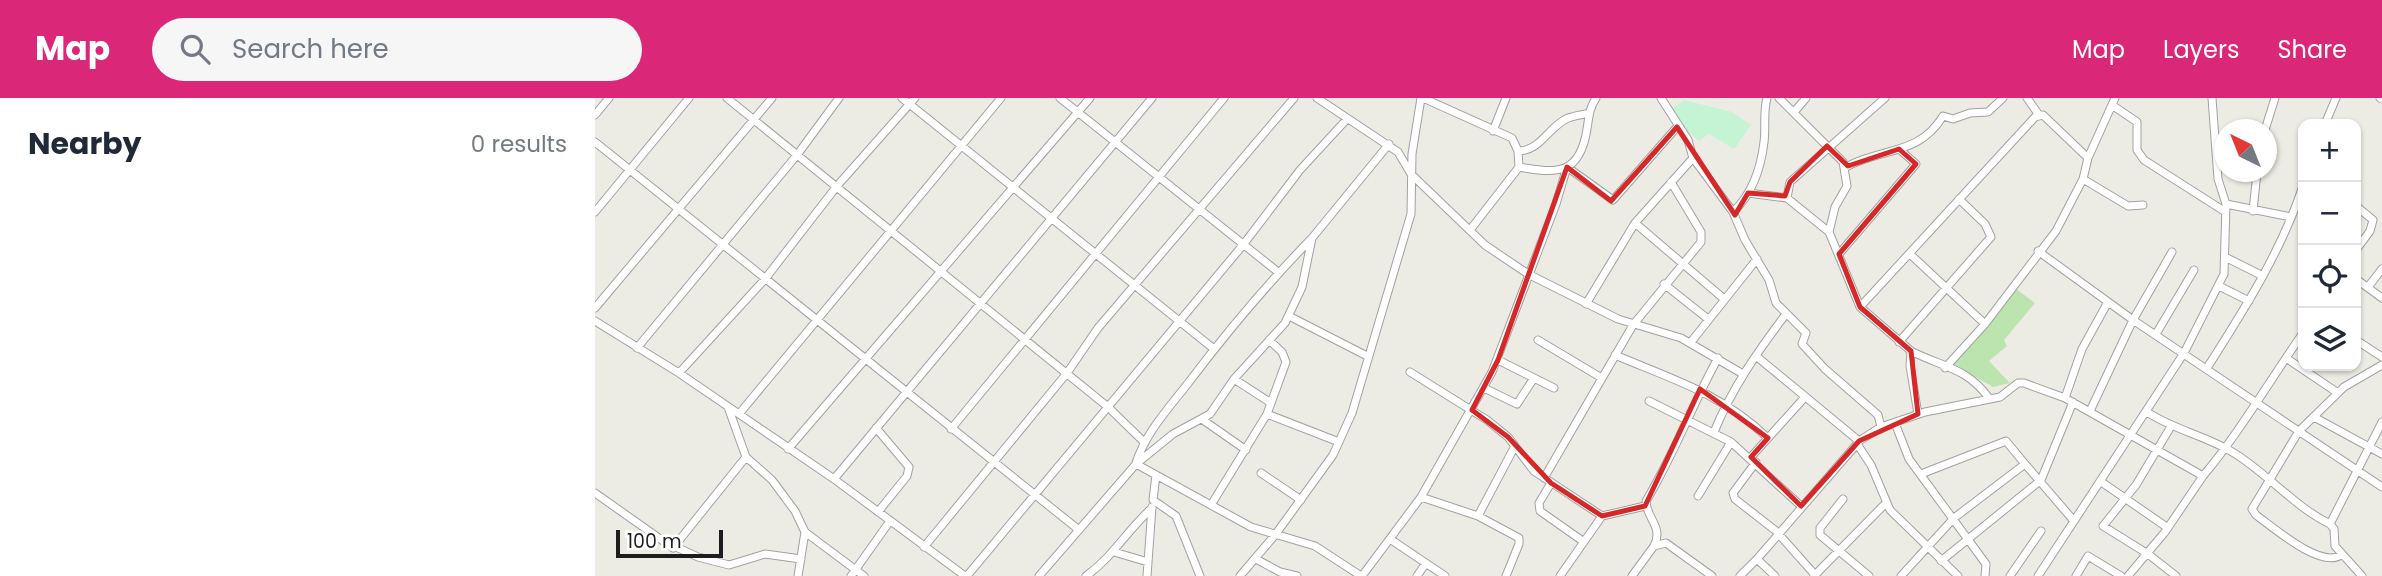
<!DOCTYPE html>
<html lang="en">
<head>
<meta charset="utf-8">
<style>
	body { margin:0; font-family:Poppins,sans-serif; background:#f6f6f7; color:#1f2937 }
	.controls { position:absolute; right:21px; top:21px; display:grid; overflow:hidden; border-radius:14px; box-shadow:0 2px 5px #0004 }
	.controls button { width:63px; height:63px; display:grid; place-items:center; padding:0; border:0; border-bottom:2px solid #e0e1e3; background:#fff; color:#1f2937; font:35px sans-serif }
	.compass { position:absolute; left:1619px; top:21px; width:63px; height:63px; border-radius:50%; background:#fff; box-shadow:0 2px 5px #0004; rotate:317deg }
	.scale { position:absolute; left:21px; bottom:18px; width:107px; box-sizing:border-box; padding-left:7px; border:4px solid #1d1d1d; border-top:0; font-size:19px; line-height:24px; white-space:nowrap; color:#1d1d1d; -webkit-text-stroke:5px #fff; paint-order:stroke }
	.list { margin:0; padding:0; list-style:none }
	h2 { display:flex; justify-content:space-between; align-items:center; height:91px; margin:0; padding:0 28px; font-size:30px }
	h2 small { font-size:23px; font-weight:400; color:#747a83 }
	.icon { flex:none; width:38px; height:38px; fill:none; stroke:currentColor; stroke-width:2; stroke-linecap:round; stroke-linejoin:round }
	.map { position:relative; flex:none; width:1787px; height:478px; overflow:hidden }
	header { display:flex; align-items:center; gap:42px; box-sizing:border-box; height:98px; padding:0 35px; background:#db2777; color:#fff }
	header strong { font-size:33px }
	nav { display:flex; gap:38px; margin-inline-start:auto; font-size:24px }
	.search { width:490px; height:63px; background:#f6f6f7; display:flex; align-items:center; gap:18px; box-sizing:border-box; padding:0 24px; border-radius:38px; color:#747a83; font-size:26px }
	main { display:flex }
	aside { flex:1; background:#fff }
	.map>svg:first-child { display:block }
	.grass { fill:#bce4ae }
	.park { fill:#c4f4d3 }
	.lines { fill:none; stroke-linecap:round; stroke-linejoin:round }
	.minor-casing { stroke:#a1a1a1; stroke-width:9 }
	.minor { stroke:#fff; stroke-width:7 }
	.marked { fill:none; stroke:#d62828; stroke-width:5; stroke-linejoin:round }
</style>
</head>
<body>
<header>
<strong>Map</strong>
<div class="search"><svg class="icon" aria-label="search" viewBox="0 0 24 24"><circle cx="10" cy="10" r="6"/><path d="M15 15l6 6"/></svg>Search here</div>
<nav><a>Map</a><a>Layers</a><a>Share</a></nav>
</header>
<main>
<aside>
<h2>Nearby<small>0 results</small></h2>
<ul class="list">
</ul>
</aside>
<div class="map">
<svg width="1787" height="478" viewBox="0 0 1787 478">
	<rect width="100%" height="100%" fill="#edece4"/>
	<path class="grass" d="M1420,190L1440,205L1409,242L1412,248L1394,263L1415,285L1398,289L1358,266Z"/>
	<path class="park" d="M1089,2L1137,14L1156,27L1139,51L1114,36L1104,43L1081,23L1076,11Z"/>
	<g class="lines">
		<g class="minor-casing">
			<path id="minor" d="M132,0L513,309L548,343
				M307,0L619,251
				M465,0L683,174
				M722,0L803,54L816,76L890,147L933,176L1023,221L1086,240L1148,276
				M828,0L917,40L923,53L924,69L875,132
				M1066,0L1093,42L1098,60L1138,114L1150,142L1174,182L1181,205L1211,235L1207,246L1230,271L1283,317L1286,329
				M1184,0L1248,64L1252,88L1240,109L1234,134L1265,209L1316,253L1315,268L1323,316
				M1432,0L1444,17
				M1785,0L1787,1
				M1517,7L1542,24V52L1549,62L1629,113
				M1200,13L1211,0
				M0,17L14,0
				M1730,26L1741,0
				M1670,32L1680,0
				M898,33L911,0
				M0,44L484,432
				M923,53C945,53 953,30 971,21C977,18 987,17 994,15
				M924,69C962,76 985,77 992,31C994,19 994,11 1001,0
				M1251,69C1287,49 1324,58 1348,18L1358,21L1375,15L1393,14L1408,0
				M1488,81L1533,108L1548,107
				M1153,95L1192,100L1234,134
				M1192,100L1195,84L1290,0
				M1631,106L1696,119
				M1761,108L1778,122L1775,133L1761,152
				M1658,113L1662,74
				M0,114L94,0
				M1138,114C1157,96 1166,70 1169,44C1171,30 1168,14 1172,0
				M1040,125L1128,200
				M1443,153L1538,222L1787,389
				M1244,156L1321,66L1304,51
				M1316,157L1390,226
				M1630,159L1668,178
				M1761,181L1787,200
				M1069,186L1113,221
				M1624,188L1654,203
				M1773,189L1787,171
				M991,206L1040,125L1098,60
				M1265,209L1440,19L1448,17L1493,60
				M0,210L177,0
				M694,218L772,258
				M0,223L84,275L239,381L370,478
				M1561,236L1599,172
				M943,242L1005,279
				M1761,242L1787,259
				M1096,244L1162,161
				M1304,244L1396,139L1390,126L1364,101
				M42,250L202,57L244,0
				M1316,253C1349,270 1371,269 1394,300
				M1020,257C1079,282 1124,294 1173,340
				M1161,258L1264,343L1262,346L1276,367L1295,412L1363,478
				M1691,260L1743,295
				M903,262L959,290
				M1350,270L1390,226L1461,133L1488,81L1493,60L1520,0
				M1612,270C1649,212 1686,154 1708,88
				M815,274L892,322L913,339L939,373L1007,418L965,478
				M84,275L170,181L242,88L320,0
				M639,281L676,305
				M889,290L922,306L939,280
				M1470,300L1487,251L1513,204
				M1054,303L1136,344L1206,408
				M133,309L151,359L177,382L200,413L210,434L269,478
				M1495,313L1538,222L1577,154
				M1552,314C1581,333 1610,337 1639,355C1673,376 1700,409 1735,426
				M144,316L406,0
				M672,316L744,344
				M1719,319L1787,356
				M608,322L651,352
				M1300,325L1314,361L1391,466L1390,478
				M281,330L314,369L312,378L283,414
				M1575,330L1541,387L1508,428L1553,456L1581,478
				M356,331L629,0
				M1119,334C1137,290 1163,253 1191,216
				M1264,343L1286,329L1330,314L1405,299L1423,285H1429L1470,300L1608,378C1645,334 1675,282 1708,235
				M193,351L495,0
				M1156,359L1210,299
				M1161,364L1138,395L1140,401L1181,433L1221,478
				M541,365C551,334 574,310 594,284C632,234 673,185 717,140
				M541,366L578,336L615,316L639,281L690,225L707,189L717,140L794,46
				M666,375L706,402
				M1326,376L1411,343L1430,366
				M561,377L558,402L581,418L605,478
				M949,380L1038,227L1106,144V134L1076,84
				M239,381L557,0
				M1505,383L1573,430
				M956,385L944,405L945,413L989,444
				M0,395L78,450L151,359
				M1103,398L1136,344
				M826,399L883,418L924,440V446L911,478
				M1248,401L1225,430V437L1274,478
				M616,407L672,316L691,264L687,254L674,242
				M883,418L920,348
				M1007,418L1050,408
				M795,441L850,478
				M1059,448C1069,429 1051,420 1051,403C1079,357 1097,307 1123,260
				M81,449L103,459L134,467L170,456L206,461
				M329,449L472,275L503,230L699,0
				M519,454L553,464
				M1746,457C1726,471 1679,430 1661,417L1657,411L1704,333L1749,289L1787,267
				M661,461L685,474L702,478
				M1162,461L1262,346
				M1346,463L1446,382L1478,304
				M203,478L210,434
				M256,478L295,423
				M372,478L648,147L705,72L752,21
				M444,478L541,366L656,429L720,448L766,478
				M491,478C518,459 533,431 557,410
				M552,478L557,409
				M645,478L680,437L738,357L757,315L816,116L817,56L826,0
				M767,478L826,399L897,274L961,106L972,69L1018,102L1082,29
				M822,478L831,465
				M1037,478L1059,448L1071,445L1117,478
				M1145,478L1162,461L1180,478
				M1219,478L1291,405
				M1306,478L1359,420L1430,366L1479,423
				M1415,478L1446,433
				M1443,478L1589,255L1629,176L1631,106L1623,81L1617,0
				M1481,478L1493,458L1526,478
				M1533,478L1570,434L1608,378
				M1767,478L1740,448L1739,431L1735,426L1787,324"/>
		</g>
		<use href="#minor" class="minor"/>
	</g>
	<path class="marked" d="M1082,29L1140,117L1153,95L1190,98L1195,84L1232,48L1253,68L1304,51L1321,66L1244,156L1265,209L1316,253L1323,316L1264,343L1206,408L1156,359L1173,340L1105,291L1050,408L1007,418L956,385L913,339L877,312L903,262L972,69L1016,103Z"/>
</svg>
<div class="controls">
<button>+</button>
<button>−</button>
<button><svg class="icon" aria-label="locate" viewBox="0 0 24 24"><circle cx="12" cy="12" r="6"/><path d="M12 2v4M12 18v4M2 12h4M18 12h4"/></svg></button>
<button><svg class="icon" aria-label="layers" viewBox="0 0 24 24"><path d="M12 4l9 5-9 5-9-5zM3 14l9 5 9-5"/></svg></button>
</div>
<svg class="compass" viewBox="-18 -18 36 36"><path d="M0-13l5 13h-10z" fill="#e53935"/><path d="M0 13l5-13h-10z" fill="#747a83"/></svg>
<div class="scale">100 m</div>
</div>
</main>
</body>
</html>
